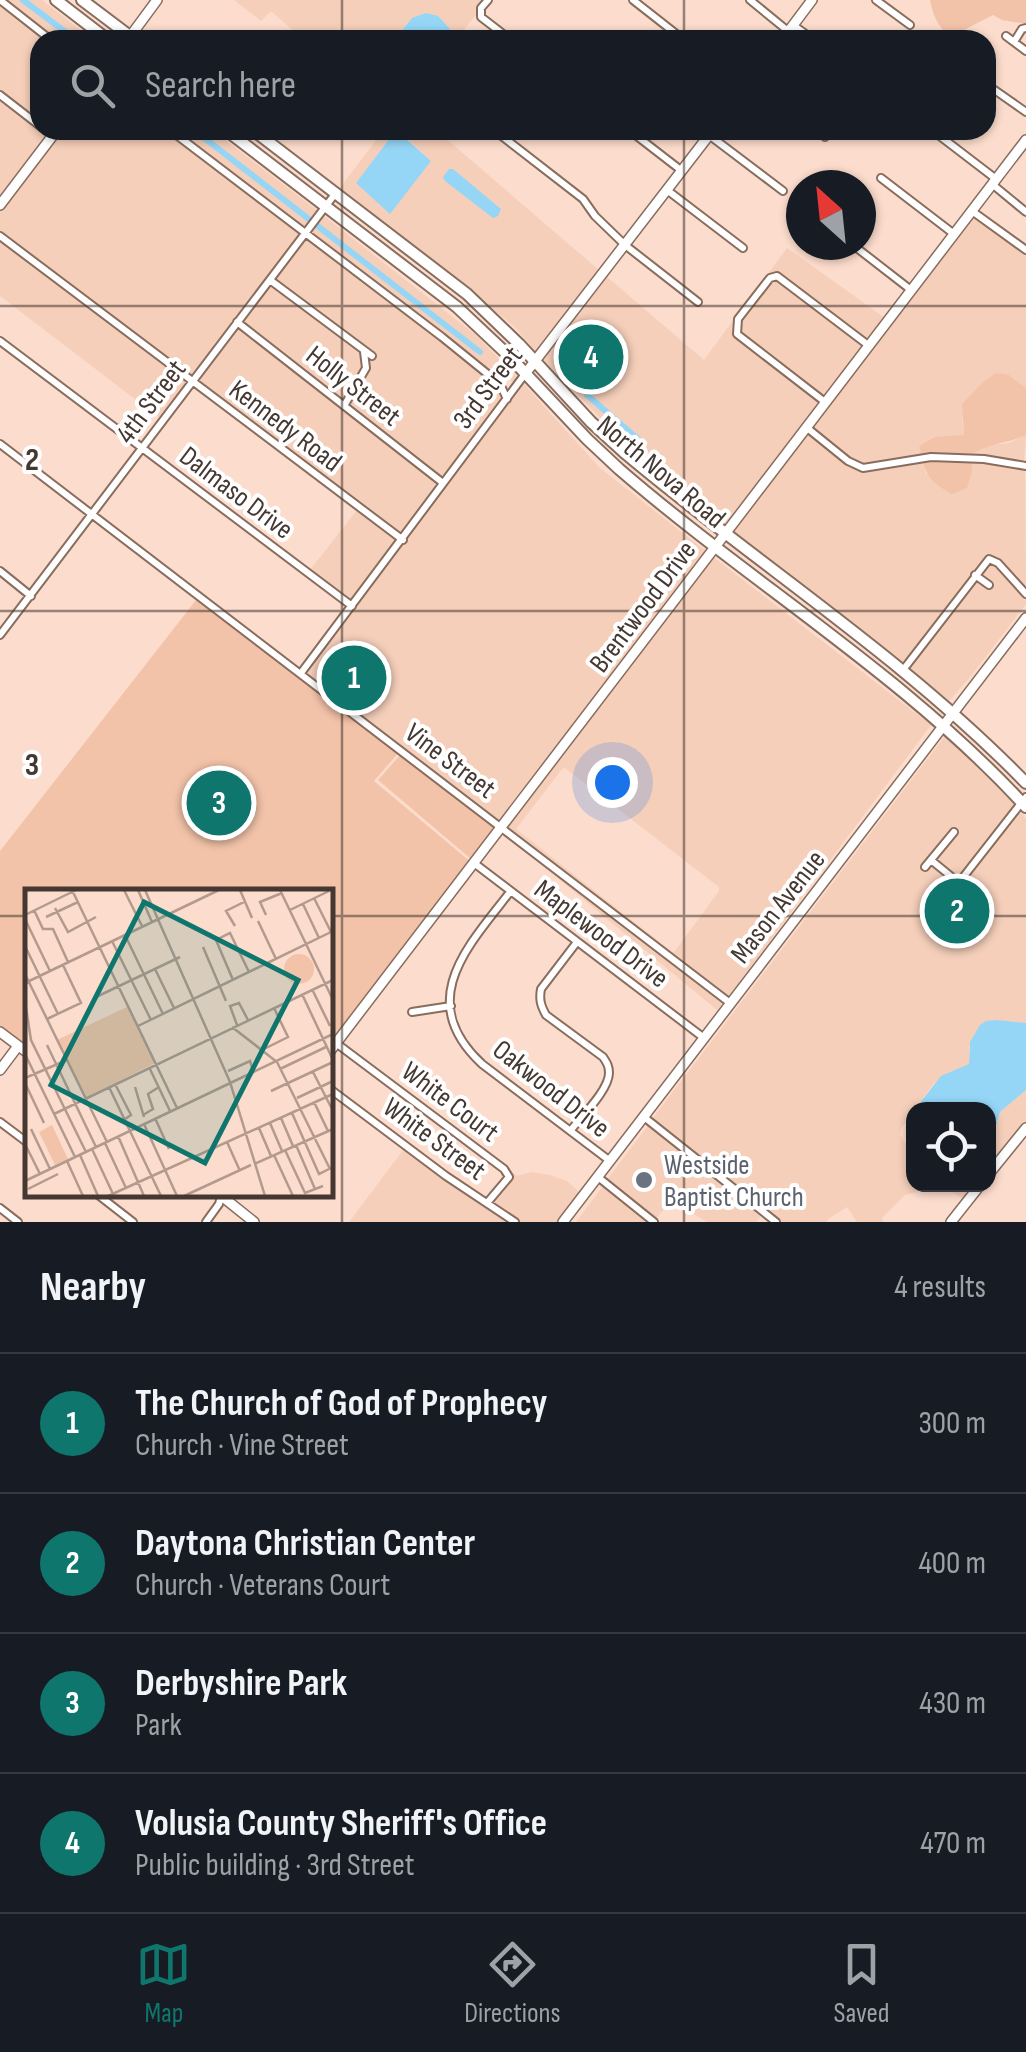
<!DOCTYPE html>
<html lang="en">
<head>
<meta charset="utf-8">
<style>
	body { margin:0; font-family:"Sofia Sans Condensed",sans-serif; background:#242831; color:#f1f3f6 }
	.controls { position:absolute; right:30px; bottom:30px; display:grid; overflow:hidden; border-radius:20px; box-shadow:0 2px 8px #0004 }
	.controls button { width:90px; height:90px; display:grid; place-items:center; padding:0; border:0; border-bottom:2px solid #363941; background:#171b24; color:#f1f3f6; font:50px sans-serif }
	.compass { position:absolute; left:786px; top:170px; width:90px; height:90px; border-radius:50%; background:#171b24; box-shadow:0 2px 8px #0004; rotate:333deg }
	.you { position:absolute; left:612px; top:782px; width:35px; height:35px; margin:-25px; border:8px solid #fff; border-radius:50%; background:#1a73e8; box-shadow:0 0 0 15px #1a73e833 }
	.badge { display:grid; place-items:center; width:65px; height:65px; border-radius:50%; background:#0f766e; color:#fff; font-size:32px; font-weight:700 }
	.pin { position:absolute; translate:-50% -50%; border:5px solid #fff; box-shadow:0 2px 10px #0006 }
	.list { margin:0; padding:0; list-style:none }
	h2 { display:flex; justify-content:space-between; align-items:center; height:130px; margin:0; padding:0 40px; font-size:42px }
	h2 small { font-size:32px; font-weight:400; color:#9ea1a6 }
	.list li { display:grid; grid-template-columns:65px 1fr auto; gap:30px; align-items:center; box-sizing:border-box; height:140px; padding:0 40px; border-top:2px solid #363941 }
	.list b { display:block; font-size:38px; white-space:nowrap }
	.list p { margin:0; font-size:32px; white-space:nowrap; color:#9ea1a6 }
	.list em { font-size:32px; font-style:normal; color:#9ea1a6 }
	.icon { flex:none; width:55px; height:55px; fill:none; stroke:currentColor; stroke-width:2; stroke-linecap:round; stroke-linejoin:round }
	.map { position:relative; flex:none; width:1026px; height:1222px; overflow:hidden }
	.search { position:absolute; background:#171b24; box-shadow:0 2px 8px #0004; left:30px; right:30px; top:30px; height:110px; display:flex; align-items:center; gap:25px; box-sizing:border-box; padding:0 35px; border-radius:30px; color:#9ea1a6; font-size:38px }
	.sheet { height:690px; background:#171b24 }
	nav { display:flex; justify-content:space-around; align-items:center; box-sizing:border-box; height:140px; border-top:2px solid #363941; background:#171b24; font-size:28px; color:#9ea1a6 }
	nav a { display:grid; justify-items:center; gap:5px }
	nav .on { color:#0f766e }
	.map>svg:first-child { display:block }
	.built { fill:#f5cfba; fill-rule:evenodd }
	.green { fill:#f3c3a9 }
	.water { fill:#95d6f6 }
	.lines { fill:none; stroke-linecap:round; stroke-linejoin:round }
	.canal { stroke:#95d6f6; stroke-width:6 }
	.street-casing { stroke:#886d5e; stroke-width:10 }
	.secondary-casing { stroke:#886d5e; stroke-width:12 }
	.primary-casing { stroke:#886d5e; stroke-width:14 }
	.street { stroke:#fff; stroke-width:6 }
	.secondary { stroke:#fff; stroke-width:9 }
	.primary { stroke:#fff; stroke-width:10 }
	.grid { fill:none; stroke:#453832; stroke-width:2.5; stroke-opacity:0.55 }
	.worship-dot { fill:#6b7280; stroke:#fff; stroke-width:4 }
	.labels { text-anchor:middle; stroke-width:8; stroke-linejoin:round; paint-order:stroke }
	.street-label { font-size:28px; fill:#453832; stroke:#fff }
	.worship-label { font-size:28px; fill:#5b616d; stroke:#fff; text-anchor:start }
	.inset-road { fill:none; stroke:#b39a8e; stroke-width:2.5 }
	.view { fill:#0f766e; fill-opacity:0.15; stroke:#0f766e; stroke-width:5 }
	.inset-edge { fill:none; stroke:#453832; stroke-width:5 }
	.grid-label { font-size:32px; text-anchor:middle; font-weight:bold; fill:#453832; stroke:#fff; stroke-width:8; stroke-linejoin:round; paint-order:stroke }
</style>
</head>
<body>
<div class="map">
<svg width="1026" height="1222" viewBox="0 0 1026 1222">
	<rect width="100%" height="100%" fill="#fcdccc"/>
	<path class="built" d="M5,0H42L94,40H56Z
		M234,0H483L479,6L478,12L456,40H441L449,28L412,18L394,40H304L271,11L261,21Z
		M0,4L46,40H40V122L0,91Z
		M0,99L47,136L0,199Z
		M61,130H165L301,234L192,378L0,232V211Z
		M176,130H212L318,211L304,229Z
		M384,130H396L356,183L431,161L397,130H436L600,271L537,353L515,327L339,189Z
		M323,215L477,336L518,378L516,381L500,380L310,233Z
		M973,215L1026,254V388L1009,375L962,418L964,435L919,446L921,455L863,464L850,458L811,426Z
		M306,238L441,340L499,387L503,398L443,478L241,322L270,285L373,361L376,355L274,279Z
		M0,241L188,383L161,419L0,296Z
		M787,248L885,318L867,341L778,274L767,276L756,290Z
		M606,276L704,360L734,319L732,326L735,337L820,402L726,526L639,457L541,358Z
		M776,280L863,346L824,397L740,332L741,321L772,281Z
		M238,327L439,483L402,535L198,382Z
		M523,383L600,468L707,552L500,821L306,672Z
		M807,431L847,464L862,471L883,470L923,462L926,474L972,472V462L1025,469L1026,590L1000,561L987,554L903,663L732,530Z
		M1026,435L1024,462L972,455L984,446L1009,443Z
		M357,510L398,540L351,602L310,570Z
		M712,556L931,725L728,997L505,826ZM565,768L719,887V891L675,951L672,952L516,829L562,769Z
		M990,563L1008,577L1016,590L1026,598V604L971,676L949,701L909,668L976,580L990,589L993,584L980,575Z
		M945,736L1015,805L928,918L933,921L1019,811L1026,819V1023L997,1020L969,1046V1064L964,1068L952,1071L934,1083L914,1110L901,1129L900,1135L905,1143L913,1149L914,1184L976,1185L964,1199L949,1190L920,1191L905,1195L884,1216L882,1219L884,1222H857L847,1207L828,1219L827,1222H781L652,1119Z
		M501,831L724,1002L717,1010Z
		M1026,1090V1122L989,1169V1144L993,1137L1000,1112Z
		M649,1124L762,1215L756,1222H707L671,1200L656,1219L607,1180Z
		M404,1149L482,1206L488,1207L510,1222H349Z
		M511,1171L517,1176L532,1172L550,1175L567,1181L580,1193L558,1222H520L493,1202L511,1180Z
		M603,1186L649,1222H576Z"/>
	<path class="green" d="M930,0H1026V24L1002,20L993,15L950,37C938,27 933,15 930,0Z
		M996,373L1009,375L1026,388V435C1007,444 987,443 972,455L931,454L921,455L919,446L935,437L964,435L962,404L984,381Z
		M932,461L972,462V472L967,488L952,494C937,486 927,479 923,462Z
		M200,595L401,750L374,781L472,863L330,1051V892H28L27,1053L0,1032V851Z
		M401,754L496,827L471,859L378,780Z"/>
	<path class="water" d="M426,13L438,16L450,29L441,40H394L412,18Z
		M396,130L431,161L390,214L356,183Z
		M449,169H453L501,209L498,216L493,218L445,181L443,177Z
		M997,1020L1026,1023V1090L1000,1112L993,1137L989,1144L988,1110L915,1109L941,1076L969,1064L970,1042L980,1025L986,1021Z"/>
	<g class="lines">
		<path class="canal" d="M23,0L76,40
			M194,130L480,352
			M587,395L639,440"/>
		<g class="street-casing">
			<path id="street" d="M0,0L51,40
				M488,0L481,8V17L511,40
				M633,0L684,40
				M750,0L788,31
				M876,0L910,25
				M793,25L814,40
				M1006,36L1026,51
				M1014,42L1022,29L1026,28
				M986,84L1026,112
				M0,95L40,126
				M170,130L442,337L500,384L507,399
				M494,130L583,199L595,216L625,245L698,302
				M629,130L682,171
				M817,130L825,137
				M932,130L996,179
				M709,135L783,191
				M881,178L954,234
				M992,184L1026,212
				M667,190L743,248
				M972,211L1026,250
				M0,236L403,540
				M853,245L911,290
				M270,280L372,356
				M237,322L443,483
				M0,341L352,606
				M825,402L737,334L738,319L770,278L777,276L868,345
				M344,406L366,368L364,352
				M806,427L848,461L863,468L931,457L984,459L1026,466
				M0,444L730,1003
				M0,571L31,596
				M975,575L989,585
				M0,635L335,194
				M903,670L989,559L998,563L1026,594
				M301,673L525,374
				M931,860L953,878
				M474,863L704,1038
				M925,867L954,832
				M510,892C468,946 414,1001 482,1064L610,1161
				M932,917L1026,797
				M412,1012L451,1006
				M336,1043L504,1169L509,1177L487,1203
				M330,1089L446,1176L515,1222
				M644,1117L776,1222
				M0,1122L28,1143
				M571,1130C581,1117 609,1090 609,1073C609,1066 607,1063 603,1057L546,1015C541,1006 539,1000 541,989L577,942
				M598,1177L654,1222
				M97,1194L133,1222
				M0,1208L18,1222
				M206,1222L219,1204L221,1196"/>
		</g>
		<g class="secondary-casing">
			<path id="secondary" d="M129,38L157,0
				M782,40L812,0
				M0,205L57,130
				M525,374L713,130
				M0,1032L28,1053
				M330,1051L1026,140
				M0,1070L18,1046
				M988,1175L1026,1128
				M219,1194L254,1222
				M563,1222L1026,618
				M951,1222L981,1184"/>
		</g>
		<g class="primary-casing">
			<path id="primary" d="M56,0L108,40
				M82,0L135,40
				M226,130L457,307L508,355L587,439L619,469C752,584 906,676 1026,807
				M253,130L467,294L519,344L591,422L626,454C758,565 906,659 1026,783"/>
		</g>
		<use href="#street" class="street"/>
		<use href="#secondary" class="secondary"/>
		<use href="#primary" class="primary"/>
	</g>
	<path class="grid" d="M342,0V40M684,0V40M342,130V1222M684,130V1222M0,306H1026M0,611H1026M0,916H28M330,916H1026"/>
	<circle class="worship-dot" cx="644" cy="1180" r="10"/>
	<g class="labels">
		<g class="street-label">
			<text transform="translate(354 385) rotate(38)" y="10">Holly Street</text>
			<text transform="translate(487 387) rotate(-53)" y="10">3rd Street</text>
			<text transform="translate(150 401) rotate(-53)" y="10">4th Street</text>
			<text transform="translate(286 425) rotate(37)" y="10">Kennedy Road</text>
			<text transform="translate(662 471) rotate(40)" y="10">North Nova Road</text>
			<text transform="translate(237 492) rotate(37)" y="10">Dalmaso Drive</text>
			<text transform="translate(642 606) rotate(-53)" y="10">Brentwood Drive</text>
			<text transform="translate(451 760) rotate(37)" y="10">Vine Street</text>
			<text transform="translate(777 906) rotate(-52)" y="10">Mason Avenue</text>
			<text transform="translate(602 933) rotate(37)" y="10">Maplewood Drive</text>
			<text transform="translate(552 1088) rotate(38)" y="10">Oakwood Drive</text>
			<text transform="translate(451 1101) rotate(37)" y="10">White Court</text>
			<text transform="translate(435 1138) rotate(36)" y="10">White Street</text>
		</g>
		<g class="worship-label">
			<text x="664" y="1174">Westside<tspan x="664" dy="32">Baptist Church</tspan></text>
		</g>
	</g>
	<g transform="translate(25 889)">
		<rect width="308" height="308" fill="#fcdccc"/>
		<path d="M259 80a15 15 0 1 1 30 0a15 15 0 1 1-30 0ZM104,117L130,174L61,209L32,151ZM27,236L43,270L30,276L14,243Z" fill="#f3c3a9"/>
		<path class="inset-road" d="M47,1L152,219M99,1L117,37M113,1L127,33M120,1L205,193L240,307M215,1L227,29M255,1L308,111M289,9L306,43M278,15L294,49M30,19L43,43L71,28M9,21L18,40H28L43,73M265,21L304,2M0,26L51,1M241,26L235,13L257,4M21,28L53,13M0,30L25,82M233,32L251,70M210,37L201,22L221,12M100,46L138,125M87,52L126,131M0,57L33,125M178,58L201,112M130,80L149,119M0,85L82,253M208,91L191,51L205,44L224,83M0,94L194,1M287,100L305,137M277,105L308,171M69,109L155,68M0,112L6,151L61,263M22,130L56,114L38,76M212,136L205,117L214,114L223,131M113,137L308,42M207,138L252,173L305,280M22,156L71,258M237,161L263,148L249,119M0,165L50,268M124,178L145,222M255,180L301,158M203,182L225,172L228,182M288,183L308,222M0,189L42,171M0,194L19,234M90,195L106,226L100,230M84,198L136,307M110,198L119,228M246,202L308,173M272,209L308,192M289,213L303,242M267,224L294,285L306,279M29,225L308,91M118,226L128,220L123,205L134,198M130,229L144,260M256,229L268,257M245,234L257,262M119,235L152,307M234,239L246,267M6,240L25,280M93,247L119,307M202,253L215,282M80,254L101,299M0,255L15,285M271,256L290,300M67,260L88,305M260,261L280,304L298,297M55,266L73,307M249,266L268,307M42,272L58,307M229,275L308,240M0,292L308,145M3,300L33,285M83,307L308,205M159,307L226,276"/>
		<path class="view" d="M119,13L273,91L180,274L26,196Z"/>
		<rect width="308" height="308" class="inset-edge"/>
	</g>
	<g class="grid-label">
		<text x="32" y="470">2</text>
		<text x="32" y="775">3</text>
	</g>
</svg>
<div class="controls">
<button><svg class="icon" aria-label="locate" viewBox="0 0 24 24"><circle cx="12" cy="12" r="6"/><path d="M12 2v4M12 18v4M2 12h4M18 12h4"/></svg></button>
</div>
<svg class="compass" viewBox="-18 -18 36 36"><path d="M0-13l5 13h-10z" fill="#e53935"/><path d="M0 13l5-13h-10z" fill="#9ea1a6"/></svg>
<div class="you"></div>
<div class="pin badge" style="left:354px;top:678px">1</div>
<div class="pin badge" style="left:957px;top:911px">2</div>
<div class="pin badge" style="left:219px;top:803px">3</div>
<div class="pin badge" style="left:591px;top:357px">4</div>
<div class="search"><svg class="icon" aria-label="search" viewBox="0 0 24 24"><circle cx="10" cy="10" r="6"/><path d="M15 15l6 6"/></svg>Search here</div>
</div>
<section class="sheet">
<h2>Nearby<small>4 results</small></h2>
<ul class="list">
<li><span class="badge">1</span><div><b>The Church of God of Prophecy</b><p>Church · Vine Street</p></div><em>300 m</em></li>
<li><span class="badge">2</span><div><b>Daytona Christian Center</b><p>Church · Veterans Court</p></div><em>400 m</em></li>
<li><span class="badge">3</span><div><b>Derbyshire Park</b><p>Park</p></div><em>430 m</em></li>
<li><span class="badge">4</span><div><b>Volusia County Sheriff's Office</b><p>Public building · 3rd Street</p></div><em>470 m</em></li>
</ul>
</section>
<nav>
<a class="on"><svg class="icon" aria-label="map" viewBox="0 0 24 24"><path d="M3 6l6-2 6 2 6-2v14l-6 2-6-2-6 2zM9 4v14M15 6v14"/></svg>Map</a>
<a><svg class="icon" aria-label="directions" viewBox="0 0 24 24"><path d="M12 3l9 9-9 9-9-9zM9 14v-3h6M13 9l2 2-2 2"/></svg>Directions</a>
<a><svg class="icon" aria-label="saved" viewBox="0 0 24 24"><path d="M7 4h10v16l-5-4-5 4z"/></svg>Saved</a>
</nav>
</body>
</html>
